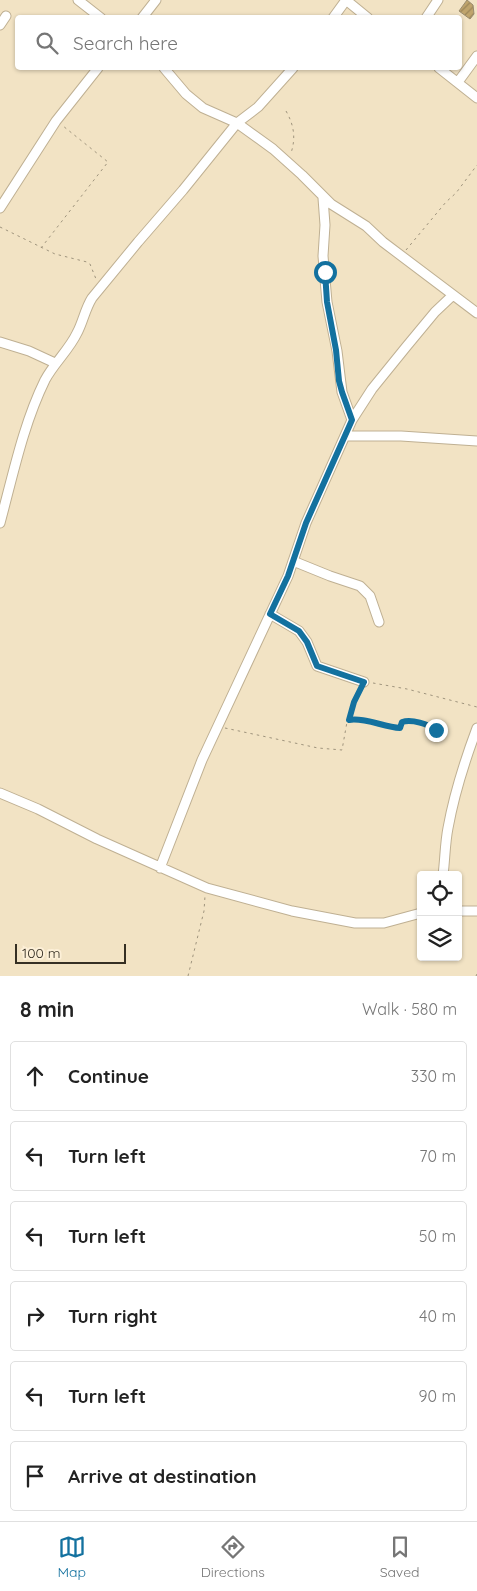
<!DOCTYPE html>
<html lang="en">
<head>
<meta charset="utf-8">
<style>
	body { margin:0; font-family:Quicksand,sans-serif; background:#f6f6f6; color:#222 }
	.controls { position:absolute; right:15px; bottom:15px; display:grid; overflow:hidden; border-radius:5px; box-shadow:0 1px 4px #0004 }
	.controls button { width:45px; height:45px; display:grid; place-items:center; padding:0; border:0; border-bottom:1px solid #e0e0e0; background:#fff; color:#222; font:25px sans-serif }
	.scale { position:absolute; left:15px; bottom:12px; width:111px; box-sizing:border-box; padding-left:5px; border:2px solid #352f23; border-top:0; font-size:14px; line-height:18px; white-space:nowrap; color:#352f23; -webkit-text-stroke:4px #fdf0d8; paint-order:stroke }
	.stop { position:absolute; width:15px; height:15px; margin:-11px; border:4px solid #13719f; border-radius:50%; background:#fff }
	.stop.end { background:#13719f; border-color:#fff; box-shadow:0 1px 5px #0008 }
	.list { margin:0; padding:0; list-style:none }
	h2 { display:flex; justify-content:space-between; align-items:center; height:65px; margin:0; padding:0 20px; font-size:21px }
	h2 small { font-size:16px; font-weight:400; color:#767676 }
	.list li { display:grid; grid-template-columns:32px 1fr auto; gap:15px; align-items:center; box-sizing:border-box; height:70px; margin:0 10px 10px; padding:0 10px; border:1px solid #e0e0e0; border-radius:5px }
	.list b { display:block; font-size:19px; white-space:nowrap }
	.list em { font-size:16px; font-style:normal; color:#767676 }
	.icon { flex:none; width:28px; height:28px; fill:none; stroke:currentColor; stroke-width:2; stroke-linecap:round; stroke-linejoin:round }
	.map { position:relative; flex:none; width:477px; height:976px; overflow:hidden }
	.search { position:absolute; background:#fff; box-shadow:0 1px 4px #0004; left:15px; right:15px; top:15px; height:55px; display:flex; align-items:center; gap:12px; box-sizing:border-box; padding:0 18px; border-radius:5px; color:#767676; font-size:19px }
	.sheet { height:545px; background:#fff }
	nav { display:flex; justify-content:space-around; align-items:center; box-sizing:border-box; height:70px; border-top:1px solid #e0e0e0; background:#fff; font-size:14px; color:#767676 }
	nav a { display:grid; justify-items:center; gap:2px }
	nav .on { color:#13719f }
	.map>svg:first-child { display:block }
	.building { fill:url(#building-hatch); stroke:#998b6e }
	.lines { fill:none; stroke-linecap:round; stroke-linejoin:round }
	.street-casing { stroke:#bfb093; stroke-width:11 }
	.path { stroke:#9f947d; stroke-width:1; stroke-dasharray:2.5 4; stroke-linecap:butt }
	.street { stroke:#fff; stroke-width:9 }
	.route { stroke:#13719f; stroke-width:6 }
</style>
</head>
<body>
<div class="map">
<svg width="477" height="976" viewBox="0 0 477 976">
	<defs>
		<pattern id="building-hatch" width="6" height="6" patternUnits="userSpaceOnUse" patternTransform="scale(1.25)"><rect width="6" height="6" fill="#bfa46c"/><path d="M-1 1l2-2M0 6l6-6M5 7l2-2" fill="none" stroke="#9c8658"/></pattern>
	</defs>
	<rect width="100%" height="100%" fill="#f2e3c4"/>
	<path class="building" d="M467,0L473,5L474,14L470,19L459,11Z"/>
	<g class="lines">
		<g class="street-casing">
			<path id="street" d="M78,0L101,18
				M346,0L368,18
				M142,18L156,0
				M333,18L346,0
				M426,18L438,0
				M0,25L6,16
				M164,68L186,94L203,108L237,123L273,149L302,175L331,204L366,226L383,242L477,313
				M439,68L477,98
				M458,82L477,56
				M323,198L325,225L323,256L327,302L337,351L342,392L352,420
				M0,208L56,121L98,68
				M0,342L29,351L55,363
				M345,436H401L477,441
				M0,523C13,475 23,425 45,380C54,363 69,350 77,333C83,322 85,309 92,298L138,242L183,190L237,123L258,107L293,68
				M293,561L330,576L360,586L370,596L379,622
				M270,614L299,631L307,642L317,666L364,682
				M0,793L38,809L97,839L207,888L292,911L355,923H384L421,913
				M160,868L202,760L288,576L306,523L352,420L372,389L406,347L435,312L453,295
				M443,875C445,860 445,843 448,828C454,795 465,760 477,728
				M458,911H477"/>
		</g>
		<path class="path" d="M286,111C294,125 296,138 291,153
			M0,227L55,254L87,262L90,264L96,279
			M41,248L108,162L63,126
			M406,250L446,202L456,193L477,165
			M373,683L407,689L477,707
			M349,719L359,690
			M225,728L318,748L342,750L347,722L353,719L387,727H400L402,722C412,719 428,724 436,730
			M188,976L204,911L205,896
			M476,976L477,974"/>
		<use href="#street" class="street"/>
	</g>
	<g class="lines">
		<path class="route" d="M325,272L327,302L336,350L339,381L342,392L352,420L306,523L288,576L270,614L299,631L307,642L317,666L364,682L354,702L349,720C363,717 384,727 400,728L402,722C412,719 428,724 436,730"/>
	</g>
</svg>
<div class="controls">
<button><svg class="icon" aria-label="locate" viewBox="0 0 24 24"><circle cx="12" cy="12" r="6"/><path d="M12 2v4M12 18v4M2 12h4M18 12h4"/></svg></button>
<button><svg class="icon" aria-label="layers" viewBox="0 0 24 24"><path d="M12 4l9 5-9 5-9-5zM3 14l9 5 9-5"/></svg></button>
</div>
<div class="scale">100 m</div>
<div class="stop" style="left:325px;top:272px"></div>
<div class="stop end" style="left:436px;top:730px"></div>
<div class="search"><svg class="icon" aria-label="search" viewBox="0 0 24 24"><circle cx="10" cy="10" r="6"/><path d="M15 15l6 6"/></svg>Search here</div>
</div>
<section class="sheet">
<h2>8 min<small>Walk · 580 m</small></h2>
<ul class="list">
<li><svg class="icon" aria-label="ahead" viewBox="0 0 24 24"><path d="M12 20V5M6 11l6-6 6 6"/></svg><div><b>Continue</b></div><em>330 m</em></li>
<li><svg class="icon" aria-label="left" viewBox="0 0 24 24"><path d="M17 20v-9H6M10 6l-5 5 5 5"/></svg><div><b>Turn left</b></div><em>70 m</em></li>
<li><svg class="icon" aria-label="left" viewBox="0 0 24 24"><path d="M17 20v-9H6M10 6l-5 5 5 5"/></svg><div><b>Turn left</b></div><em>50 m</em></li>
<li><svg class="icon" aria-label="right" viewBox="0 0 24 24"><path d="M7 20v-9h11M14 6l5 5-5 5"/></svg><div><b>Turn right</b></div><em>40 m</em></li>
<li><svg class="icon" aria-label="left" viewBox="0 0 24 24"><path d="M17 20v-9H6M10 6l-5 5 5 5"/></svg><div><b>Turn left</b></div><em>90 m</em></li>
<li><svg class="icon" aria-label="arrive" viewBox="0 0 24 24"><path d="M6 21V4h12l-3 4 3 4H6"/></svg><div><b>Arrive at destination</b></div></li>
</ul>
</section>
<nav>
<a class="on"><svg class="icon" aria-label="map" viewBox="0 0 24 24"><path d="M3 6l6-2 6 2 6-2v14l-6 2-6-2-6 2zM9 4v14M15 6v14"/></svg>Map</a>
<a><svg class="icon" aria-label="directions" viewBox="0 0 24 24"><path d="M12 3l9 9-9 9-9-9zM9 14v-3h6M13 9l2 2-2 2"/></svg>Directions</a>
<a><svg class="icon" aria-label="saved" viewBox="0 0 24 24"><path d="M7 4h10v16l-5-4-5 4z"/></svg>Saved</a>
</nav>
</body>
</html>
